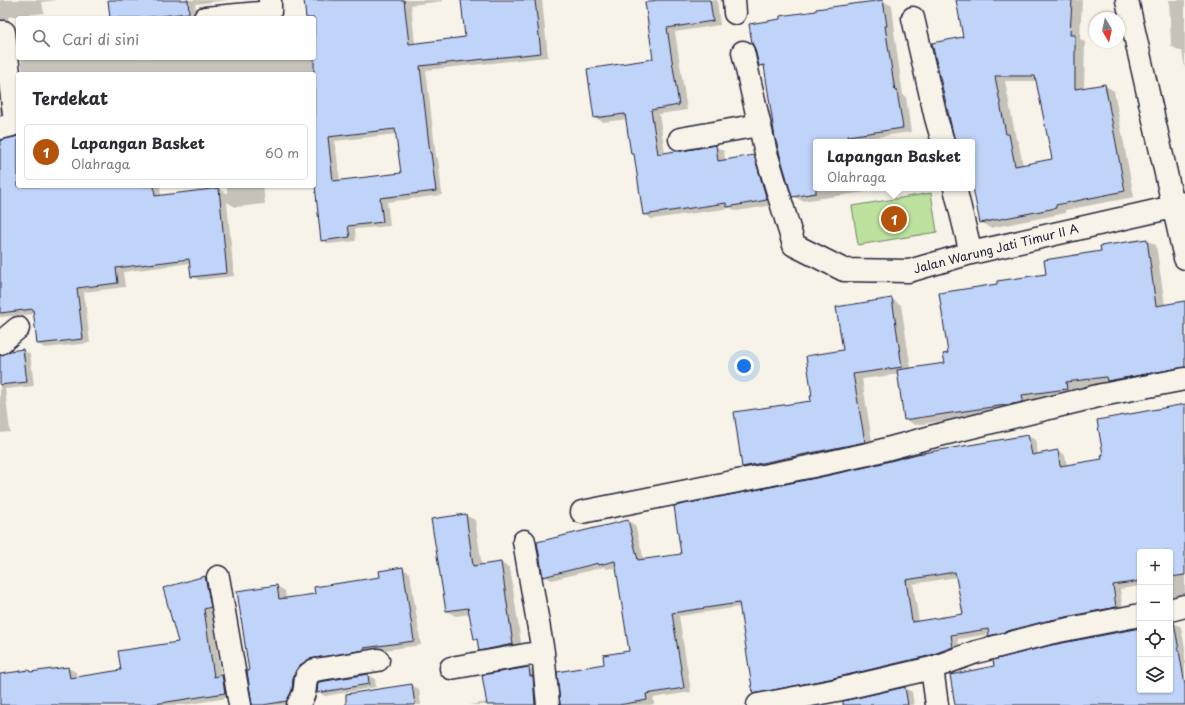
<!DOCTYPE html>
<html lang="id">
<head>
<meta charset="utf-8">
<style>
	body { margin:0; font-family:"Playpen Sans",sans-serif; background:#f2f2f3; color:#2b2b33 }
	.controls { position:absolute; right:12px; bottom:12px; display:grid; overflow:hidden; border-radius:4px; box-shadow:0 1px 3px #0004 }
	.controls button { width:36px; height:36px; display:grid; place-items:center; padding:0; border:0; border-bottom:1px solid #e1e1e2; background:#fff; color:#2b2b33; font:20px sans-serif }
	.compass { position:absolute; left:1089px; top:12px; width:36px; height:36px; border-radius:50%; background:#fff; box-shadow:0 1px 3px #0004; rotate:171deg }
	.you { position:absolute; left:744px; top:366px; width:14px; height:14px; margin:-10px; border:3px solid #fff; border-radius:50%; background:#1a73e8; box-shadow:0 0 0 6px #1a73e833 }
	.badge { display:grid; place-items:center; width:26px; height:26px; border-radius:50%; background:#b45309; color:#fff; font-size:13px; font-weight:700 }
	.pin { position:absolute; translate:-50% -50%; border:2px solid #fff; box-shadow:0 1px 4px #0006 }
	.popup { position:absolute; left:813px; top:139px; width:162px; height:52px; box-sizing:border-box; display:grid; place-content:center; border-radius:4px; background:#fff; filter:drop-shadow(0 1px 3px #0005); font-size:13px; white-space:nowrap; color:#7c7c81 }
	.popup b { font-size:15px; color:#2b2b33 }
	.popup::after { content:''; position:absolute; left:50%; top:100%; margin-left:-8px; border:8px solid transparent; border-top-color:#fff }
	.list { margin:0; padding:0; list-style:none }
	h2 { display:flex; justify-content:space-between; align-items:center; height:52px; margin:0; padding:0 16px; font-size:17px }
	h2 small { font-size:13px; font-weight:400; color:#7c7c81 }
	.list li { display:grid; grid-template-columns:26px 1fr auto; gap:12px; align-items:center; box-sizing:border-box; height:56px; margin:0 8px 8px; padding:0 8px; border:1px solid #e1e1e2; border-radius:4px }
	.list b { display:block; font-size:15px; white-space:nowrap }
	.list p { margin:0; font-size:13px; white-space:nowrap; color:#7c7c81 }
	.list em { font-size:13px; font-style:normal; color:#7c7c81 }
	.icon { flex:none; width:22px; height:22px; fill:none; stroke:currentColor; stroke-width:2; stroke-linecap:round; stroke-linejoin:round }
	.map { position:relative; flex:none; width:1185px; height:705px; overflow:hidden }
	.search { position:absolute; background:#fff; box-shadow:0 1px 3px #0004; left:16px; top:16px; width:300px; height:44px; display:flex; align-items:center; gap:10px; box-sizing:border-box; padding:0 14px; border-radius:4px; color:#7c7c81; font-size:15px }
	.panel { position:absolute; background:#fff; box-shadow:0 1px 3px #0004; left:16px; top:72px; width:300px; height:116px; border-radius:4px }
	.map>svg:first-child { display:block }
	.green { fill:#bce29d; stroke:#6f826c }
	.shadow { fill:#0003; fill-rule:evenodd }
	.building { fill:#c0d3f8; stroke:#22223b; fill-rule:evenodd }
	.lines { fill:none; stroke-linecap:round; stroke-linejoin:round }
	.street-casing { stroke:#22223b; stroke-width:25 }
	.street { stroke:#f7f3e8; stroke-width:22 }
	.labels { text-anchor:middle; stroke-width:3; stroke-linejoin:round; paint-order:stroke }
	.street-label { font-size:12px; fill:#22223b; stroke:#f7f3e8 }
</style>
</head>
<body>
<div class="map">
<svg width="1185" height="705" viewBox="0 0 1185 705">
	<rect width="100%" height="100%" fill="#f7f3e8"/>
	<filter id="ink" filterUnits="userSpaceOnUse"><feTurbulence type="fractalNoise" baseFrequency=".025" numOctaves="2"/><feDisplacementMap in="SourceGraphic" scale="8" xChannelSelector="R" yChannelSelector="G"/><feConvolveMatrix kernelMatrix="1 2 1 2 8 2 1 2 1" color-interpolation-filters="sRGB"/></filter>
	<g filter="url(#ink)">
		<path class="green" d="M931,193L937,232L858,245L852,206Z"/>
		<path class="shadow" d="M0,0H57L42,2L44,13L8,17L9,23L0,26Z
			M108,0H229L195,4L197,18H111Z
			M307,0H443V1L411,5L415,44L466,38L462,0H542L548,57L426,70L436,157L438,158L442,195L387,202L390,226L355,229L356,241L329,244L322,240L314,174V74H23L21,59L28,58H314V18H309ZM397,134L402,174L340,181L335,141Z
			M657,0H717L720,25L675,32L687,110L659,114L665,153L715,146L724,151L725,160L753,156L762,161L775,205L736,211L731,208L652,219L644,214L635,155L632,153L627,119L604,122L595,118L654,60Z
			M957,0H1082L1080,39L1085,42L1084,89L1104,85L1114,91L1134,197L1065,210L1066,213L990,228L981,222L972,177V142H957L964,37ZM1005,81H1037L1053,159L1023,165L1018,141L1016,139Z
			M1169,0H1185V69L1182,51H1180L1171,46Z
			M883,1L892,6L895,31H894L903,95L906,97L911,132L857,140V142H816V188H864L865,192L802,201L793,196L765,68L760,65Z
			M0,50L8,119L0,122Z
			M18,137V186H160L161,196L219,189L227,193V186H263L265,204L235,207L227,202L234,276L199,280L192,276L191,263L123,272L125,287L84,292L90,343L45,348L38,344L34,314L0,317V141Z
			M1146,240L1156,245L1165,305L1185,302V373L1075,388L1076,394L1031,400L1032,407L1029,408L915,425L905,419L899,374L862,379L873,447L753,472L743,467L812,402L844,351L892,299L901,305L911,369L946,364L949,354L998,285L1047,275L1102,252Z
			M23,350L30,354L34,386L5,389L10,432L0,433V356L11,352Z
			M1185,405V596L1170,604V552H1140V586L1120,589L1123,611L997,639L990,634L958,639L960,651L761,698L754,693L740,607L679,616L691,692L653,698L654,704L650,705H561L605,665L631,652L617,567L607,569L604,567L552,580L544,576L628,521L635,525L644,560L683,555L871,467L918,455L1028,436L1036,440L1038,454L1058,451L1065,455L1067,466L1103,460ZM603,560V562L549,576V574ZM957,577L964,615L919,622L913,584Z
			M465,515L475,520L482,566L501,563L510,568L522,650L489,655L480,650L478,641L474,639L470,614L456,616L446,611Z
			M402,568L410,573L421,645L371,652L321,662L295,705H253L251,672L277,586L285,591L286,599L317,594L381,578Z
			M205,577L213,582L218,612L212,613L221,677L230,681L233,697L184,705H0V676L29,671L33,673L68,668L76,672L77,678L122,671L179,643Z
			M1170,623H1174L1181,627L1185,648V705H956L995,667L1140,629V690H1170Z
			M529,668L536,672L542,705H469L487,702Z
			M368,675L375,679L376,687L325,696L318,692Z
			M412,685L419,689L421,705H376Z
			M905,688L912,692L914,705H844Z"/>
		<path class="building" d="M108,0H188L189,13L142,18H110Z
			M304,0H404L409,44L465,37L461,0H535L541,53L420,66L430,153H431L436,191L380,198L383,222L348,226L350,237L321,241L314,176V18H306ZM395,129L401,173L333,181L328,137Z
			M657,0H710L713,21L667,28L679,105L651,110L658,154L676,151H682L716,145L718,161L754,155L767,200L727,207L726,203L643,215L634,154H631L625,114L594,118L587,69L653,59L645,2Z
			M883,0L887,26H885L895,91H897L903,128L848,136L849,142H816V193L792,197L775,138L764,65L759,66L755,49L752,43L749,24L780,19V16L816,11V9Z
			M956,0H1072L1070,35H1075V89L1105,84L1125,191L1056,205V208L980,223L972,183V142H955L932,43L963,37ZM995,76H1035L1052,159L1015,166L1009,134H1006Z
			M18,136V186H154L155,196L219,188L227,273L191,277L189,259L116,268L118,283L77,288L83,339L37,344L33,309L0,313V140Z
			M1147,239L1156,306L1185,301V367L1107,381L1106,377L1066,382L1067,389L1022,395L1023,401L1019,403L904,420L897,370L945,363L943,354L948,353L939,293L997,284V281L1046,274L1044,260L1101,251L1100,246Z
			M892,298L902,367L853,374L865,442L742,467L734,412L811,401L810,396H812L806,356L843,350L836,307Z
			M23,349L27,382L0,385V355H2L10,351Z
			M1185,404V575L1170,577V552H1140V581L1113,585L1116,607L1046,621L989,636L988,629L951,635L953,647L928,656L834,678L753,694L739,603L672,613L684,688L646,694L647,700L619,705H560L557,672L604,664L603,655L629,651L615,561L599,565L598,563L543,577L537,542L628,520L638,560L681,554L674,506L816,478L871,466L917,454L1028,435L1032,455L1058,450L1060,466L1102,459L1101,455H1103L1097,420ZM955,572L963,614L912,622L906,580Z
			M466,514L473,566L501,562L513,644L479,651L477,639H474L468,608L446,611L431,519Z
			M403,567L414,641L364,648V650L309,659L300,665L296,670L293,678L292,690L287,701L263,705H252L247,671H249L237,591L277,585L279,599L315,594L314,587L380,577L379,571Z
			M205,576L211,607L204,609L214,677L222,675L225,693L148,705H0V674L29,670L30,672L68,667L70,678L121,670L118,651L178,642L163,588Z
			M1170,622H1174L1185,685V705H955L950,675L994,666L993,660L1052,645L1140,628V690H1170Z
			M529,667L530,676H533L535,705H487L482,675Z
			M368,674L369,684L317,693L318,683L319,682Z
			M412,684L415,705H346V694Z
			M905,687L908,705H843V701Z"/>
		<g class="lines">
			<g class="street-casing">
				<path id="street" d="M734,0L735,13
					M1127,0L1185,258
					M205,18L270,12V0
					M913,18L936,118L943,142
					M0,32H4L15,122L12,125L0,128
					M743,52L766,153L794,245L844,270L909,271L971,253L1173,207L1185,203
					M680,139L759,125
					M955,188L971,253
					M0,343L18,328
					M582,512L813,466L868,454L931,437L1102,395L1185,379
					M524,541L543,652L548,705
					M218,577L240,705
					M1170,610L1185,606
					M451,668L543,652
					M932,668L937,705
					M298,705C300,701 303,697 304,693C307,682 302,676 315,670L378,660
					M758,705L837,690L932,668L976,652L1049,633L1140,615"/>
			</g>
			<use href="#street" class="street"/>
		</g>
	</g>
	<g class="labels">
		<g class="street-label">
			<text transform="translate(996 249) rotate(-14)" y="4">Jalan Warung Jati Timur II A</text>
		</g>
	</g>
</svg>
<div class="controls">
<button>+</button>
<button>−</button>
<button><svg class="icon" aria-label="locate" viewBox="0 0 24 24"><circle cx="12" cy="12" r="6"/><path d="M12 2v4M12 18v4M2 12h4M18 12h4"/></svg></button>
<button><svg class="icon" aria-label="layers" viewBox="0 0 24 24"><path d="M12 4l9 5-9 5-9-5zM3 14l9 5 9-5"/></svg></button>
</div>
<svg class="compass" viewBox="-18 -18 36 36"><path d="M0-13l5 13h-10z" fill="#e53935"/><path d="M0 13l5-13h-10z" fill="#7c7c81"/></svg>
<div class="you"></div>
<div class="pin badge" style="left:894px;top:219px">1</div>
<div class="popup"><b>Lapangan Basket</b>Olahraga</div>
<div class="search"><svg class="icon" aria-label="search" viewBox="0 0 24 24"><circle cx="10" cy="10" r="6"/><path d="M15 15l6 6"/></svg>Cari di sini</div>
<section class="panel">
<h2>Terdekat<small></small></h2>
<ul class="list">
<li><span class="badge">1</span><div><b>Lapangan Basket</b><p>Olahraga</p></div><em>60 m</em></li>
</ul>
</section>
</div>
</body>
</html>
